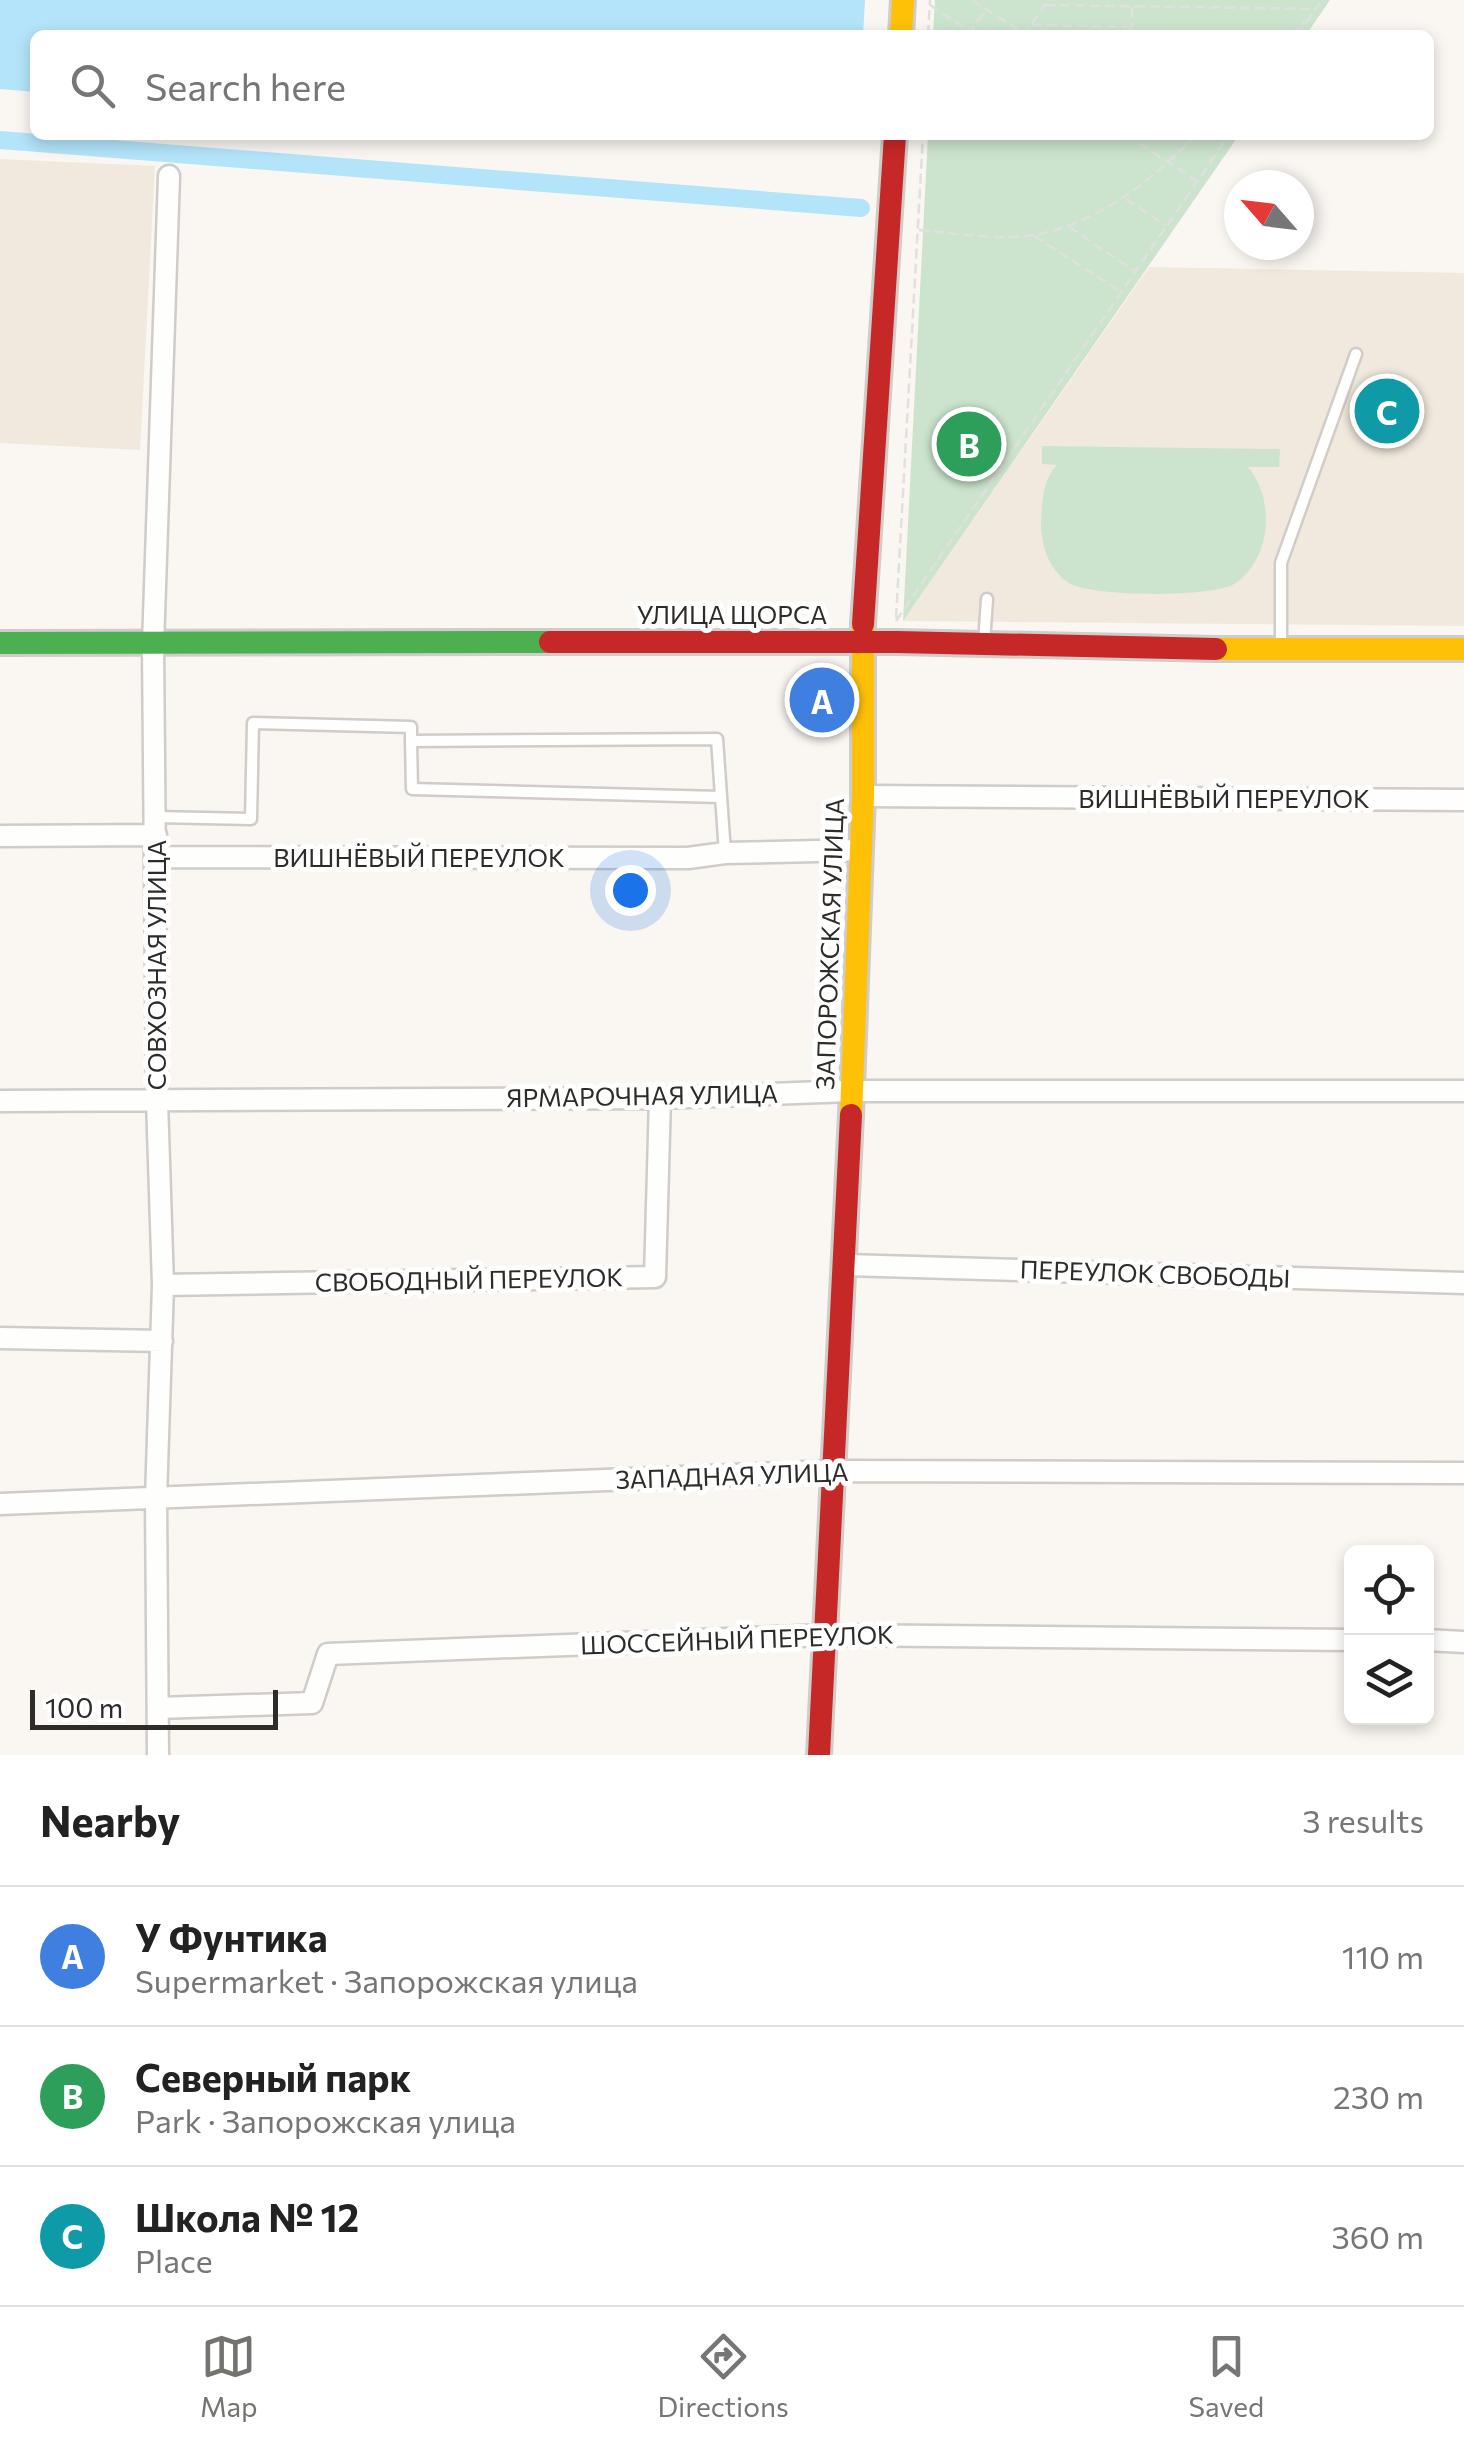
<!DOCTYPE html>
<html lang="en">
<head>
<meta charset="utf-8">
<style>
	body { margin:0; font-family:Commissioner,sans-serif; background:#f2f2f2; color:#222 }
	.controls { position:absolute; right:30px; bottom:30px; display:grid; overflow:hidden; border-radius:15px; box-shadow:0 5px 15px #0003 }
	.controls button { width:90px; height:90px; display:grid; place-items:center; padding:0; border:0; border-bottom:2px solid #e0e0e0; background:#fff; color:#222; font:50px sans-serif }
	.compass { position:absolute; left:1224px; top:170px; width:90px; height:90px; border-radius:50%; background:#fff; box-shadow:0 5px 15px #0003; rotate:298deg }
	.scale { position:absolute; left:30px; bottom:25px; width:248px; box-sizing:border-box; padding-left:10px; border:5px solid #2e2c28; border-top:0; font-size:28px; line-height:35px; white-space:nowrap; color:#2e2c28; -webkit-text-stroke:8px #fff; paint-order:stroke }
	.you { position:absolute; left:630px; top:890px; width:35px; height:35px; margin:-25px; border:8px solid #fff; border-radius:50%; background:#1a73e8; box-shadow:0 0 0 15px #1a73e833 }
	.badge { display:grid; place-items:center; width:65px; height:65px; border-radius:50%; background:#75736f; color:#fff; font-size:32px; font-weight:700 }
	.pin { position:absolute; translate:-50% -50%; border:5px solid #fff; box-shadow:0 2px 10px #0006 }
	.list { margin:0; padding:0; list-style:none }
	h2 { display:flex; justify-content:space-between; align-items:center; height:130px; margin:0; padding:0 40px; font-size:42px }
	h2 small { font-size:32px; font-weight:400; color:#767676 }
	.list li { display:grid; grid-template-columns:65px 1fr auto; gap:30px; align-items:center; box-sizing:border-box; height:140px; padding:0 40px; border-top:2px solid #e0e0e0 }
	.list b { display:block; font-size:38px; white-space:nowrap }
	.list p { margin:0; font-size:32px; white-space:nowrap; color:#767676 }
	.list em { font-size:32px; font-style:normal; color:#767676 }
	.icon { flex:none; width:55px; height:55px; fill:none; stroke:currentColor; stroke-width:2; stroke-linecap:round; stroke-linejoin:round }
	.map { position:relative; flex:none; width:1464px; height:1755px; overflow:hidden }
	.search { position:absolute; background:#fff; box-shadow:0 5px 15px #0003; left:30px; right:30px; top:30px; height:110px; display:flex; align-items:center; gap:25px; box-sizing:border-box; padding:0 35px; border-radius:15px; color:#767676; font-size:38px }
	.sheet { height:550px; background:#fff }
	nav { display:flex; justify-content:space-around; align-items:center; box-sizing:border-box; height:140px; border-top:2px solid #e0e0e0; background:#fff; font-size:28px; color:#767676 }
	nav a { display:grid; justify-items:center; gap:5px }
	nav .on { color:#75736f }
	.map>svg:first-child { display:block }
	.built { fill:#f1e9de }
	.green { fill:#cce4cd }
	.water { fill:#b3e4fa }
	.lines { fill:none; stroke-linecap:round; stroke-linejoin:round }
	.canal { stroke:#b3e4fa; stroke-width:18 }
	.lane-casing { stroke:#cfccc9; stroke-width:15 }
	.street-casing { stroke:#cfccc9; stroke-width:25 }
	.fast-casing { stroke:#cfccc9; stroke-width:28 }
	.slow-casing { stroke:#cfccc9; stroke-width:28 }
	.jam-casing { stroke:#cfccc9; stroke-width:28 }
	.path { stroke:#e0e0de; stroke-width:2.5; stroke-dasharray:10 5; stroke-linecap:butt }
	.lane { stroke:#fefefd; stroke-width:10 }
	.street { stroke:#fefefd; stroke-width:20 }
	.fast { stroke:#4caf50; stroke-width:22 }
	.slow { stroke:#ffc107; stroke-width:22 }
	.jam { stroke:#c62828; stroke-width:22 }
	.labels { text-anchor:middle; stroke-width:10; stroke-linejoin:round; paint-order:stroke }
	.street-label { font-size:25px; fill:#2e2c28; stroke:#fff }
</style>
</head>
<body>
<div class="map">
<svg width="1464" height="1755" viewBox="0 0 1464 1755">
	<rect width="100%" height="100%" fill="#faf6f2"/>
	<path class="built" d="M0,159L155,166L140,450L0,443Z
		M1149,267L1464,273V626L903,621Z"/>
	<path class="green" d="M935,0H1330L1306,35H933Z
		M928,135H1239L903,621Z
		M1042,446L1280,449L1279,467H1248C1275,499 1272,557 1236,583C1216,598 1090,597 1069,583C1049,570 1041,546 1041,523C1042,503 1042,480 1057,465L1042,464Z"/>
	<path class="water" d="M0,0H865L863,35H35V92L0,89Z"/>
	<g class="lines">
		<path class="canal" d="M0,140L861,208"/>
		<g class="lane-casing">
			<path id="lane" d="M984,643L987,599
				M1281,649V563L1356,354
				M411,741L412,789L720,797
				M156,817L251,819L253,723L411,727V741L717,739L725,853"/>
		</g>
		<g class="street-casing">
			<path id="street" d="M863,796L1464,800
				M0,836L156,835
				M157,857L688,858L725,853L861,850
				M0,1101L660,1098L851,1091H1464
				M846,1265L1464,1283
				M163,1285L655,1277L660,1098
				M0,1338L162,1341
				M0,1504L833,1471L1464,1473
				M1426,1640L1464,1642
				M158,1708L312,1703L328,1654L827,1635L1352,1640
				M158,1755L156,1498L163,1285L157,1100L153,645L169,176"/>
		</g>
		<g class="fast-casing">
			<path id="fast" d="M0,643L550,642"/>
		</g>
		<g class="slow-casing">
			<path id="slow" d="M901,35L903,0
				M1216,649H1464
				M851,1115L863,796V624"/>
		</g>
		<g class="jam-casing">
			<path id="jam" d="M863,624L895,135
				M550,642H897L1216,649
				M819,1755L851,1115"/>
		</g>
		<path class="path" d="M972,0L1025,34L1048,0
			M930,5L976,35
			M1045,5L1315,9
			M1132,7V35
			M1032,25L1132,27
			M928,35L930,0
			M969,35L984,11
			M1292,35L1305,22
			M1297,35L1322,0
			M1127,135L1197,181
			M1126,199L1165,225
			M1069,227L1136,272
			M919,230C956,233 998,241 1034,235C1099,223 1151,181 1196,135
			M1034,236L1120,291
			M896,618L923,135
			M896,621L1229,135"/>
		<use href="#lane" class="lane"/>
		<use href="#street" class="street"/>
		<use href="#fast" class="fast"/>
		<use href="#slow" class="slow"/>
		<use href="#jam" class="jam"/>
	</g>
	<g class="labels">
		<g class="street-label">
			<text x="732" y="624">УЛИЦА ЩОРСА</text>
			<text x="1224" y="808">ВИШНЁВЫЙ ПЕРЕУЛОК</text>
			<text x="419" y="867">ВИШНЁВЫЙ ПЕРЕУЛОК</text>
			<text transform="translate(830 944) rotate(-88)" y="9">ЗАПОРОЖСКАЯ УЛИЦА</text>
			<text transform="translate(157 965) rotate(-90)" y="9">СОВХОЗНАЯ УЛИЦА</text>
			<text transform="translate(642 1096) rotate(-1)" y="9">ЯРМАРОЧНАЯ УЛИЦА</text>
			<text transform="translate(1155 1274) rotate(2)" y="9">ПЕРЕУЛОК СВОБОДЫ</text>
			<text transform="translate(469 1280) rotate(-1)" y="9">СВОБОДНЫЙ ПЕРЕУЛОК</text>
			<text transform="translate(732 1476) rotate(-2)" y="9">ЗАПАДНАЯ УЛИЦА</text>
			<text transform="translate(737 1640) rotate(-2)" y="9">ШОССЕЙНЫЙ ПЕРЕУЛОК</text>
		</g>
	</g>
</svg>
<div class="controls">
<button><svg class="icon" aria-label="locate" viewBox="0 0 24 24"><circle cx="12" cy="12" r="6"/><path d="M12 2v4M12 18v4M2 12h4M18 12h4"/></svg></button>
<button><svg class="icon" aria-label="layers" viewBox="0 0 24 24"><path d="M12 4l9 5-9 5-9-5zM3 14l9 5 9-5"/></svg></button>
</div>
<svg class="compass" viewBox="-18 -18 36 36"><path d="M0-13l5 13h-10z" fill="#e53935"/><path d="M0 13l5-13h-10z" fill="#767676"/></svg>
<div class="scale">100 m</div>
<div class="you"></div>
<div class="pin badge" style="left:822px;top:700px;background:#3f7fe0">A</div>
<div class="pin badge" style="left:969px;top:444px;background:#2e9e5b">B</div>
<div class="pin badge" style="left:1387px;top:411px;background:#0f9aa8">C</div>
<div class="search"><svg class="icon" aria-label="search" viewBox="0 0 24 24"><circle cx="10" cy="10" r="6"/><path d="M15 15l6 6"/></svg>Search here</div>
</div>
<section class="sheet">
<h2>Nearby<small>3 results</small></h2>
<ul class="list">
<li><span class="badge" style="background:#3f7fe0">A</span><div><b>У Фунтика</b><p>Supermarket · Запорожская улица</p></div><em>110 m</em></li>
<li><span class="badge" style="background:#2e9e5b">B</span><div><b>Северный парк</b><p>Park · Запорожская улица</p></div><em>230 m</em></li>
<li><span class="badge" style="background:#0f9aa8">C</span><div><b>Школа № 12</b><p>Place</p></div><em>360 m</em></li>
</ul>
</section>
<nav>
<a class="on"><svg class="icon" aria-label="map" viewBox="0 0 24 24"><path d="M3 6l6-2 6 2 6-2v14l-6 2-6-2-6 2zM9 4v14M15 6v14"/></svg>Map</a>
<a><svg class="icon" aria-label="directions" viewBox="0 0 24 24"><path d="M12 3l9 9-9 9-9-9zM9 14v-3h6M13 9l2 2-2 2"/></svg>Directions</a>
<a><svg class="icon" aria-label="saved" viewBox="0 0 24 24"><path d="M7 4h10v16l-5-4-5 4z"/></svg>Saved</a>
</nav>
</body>
</html>
